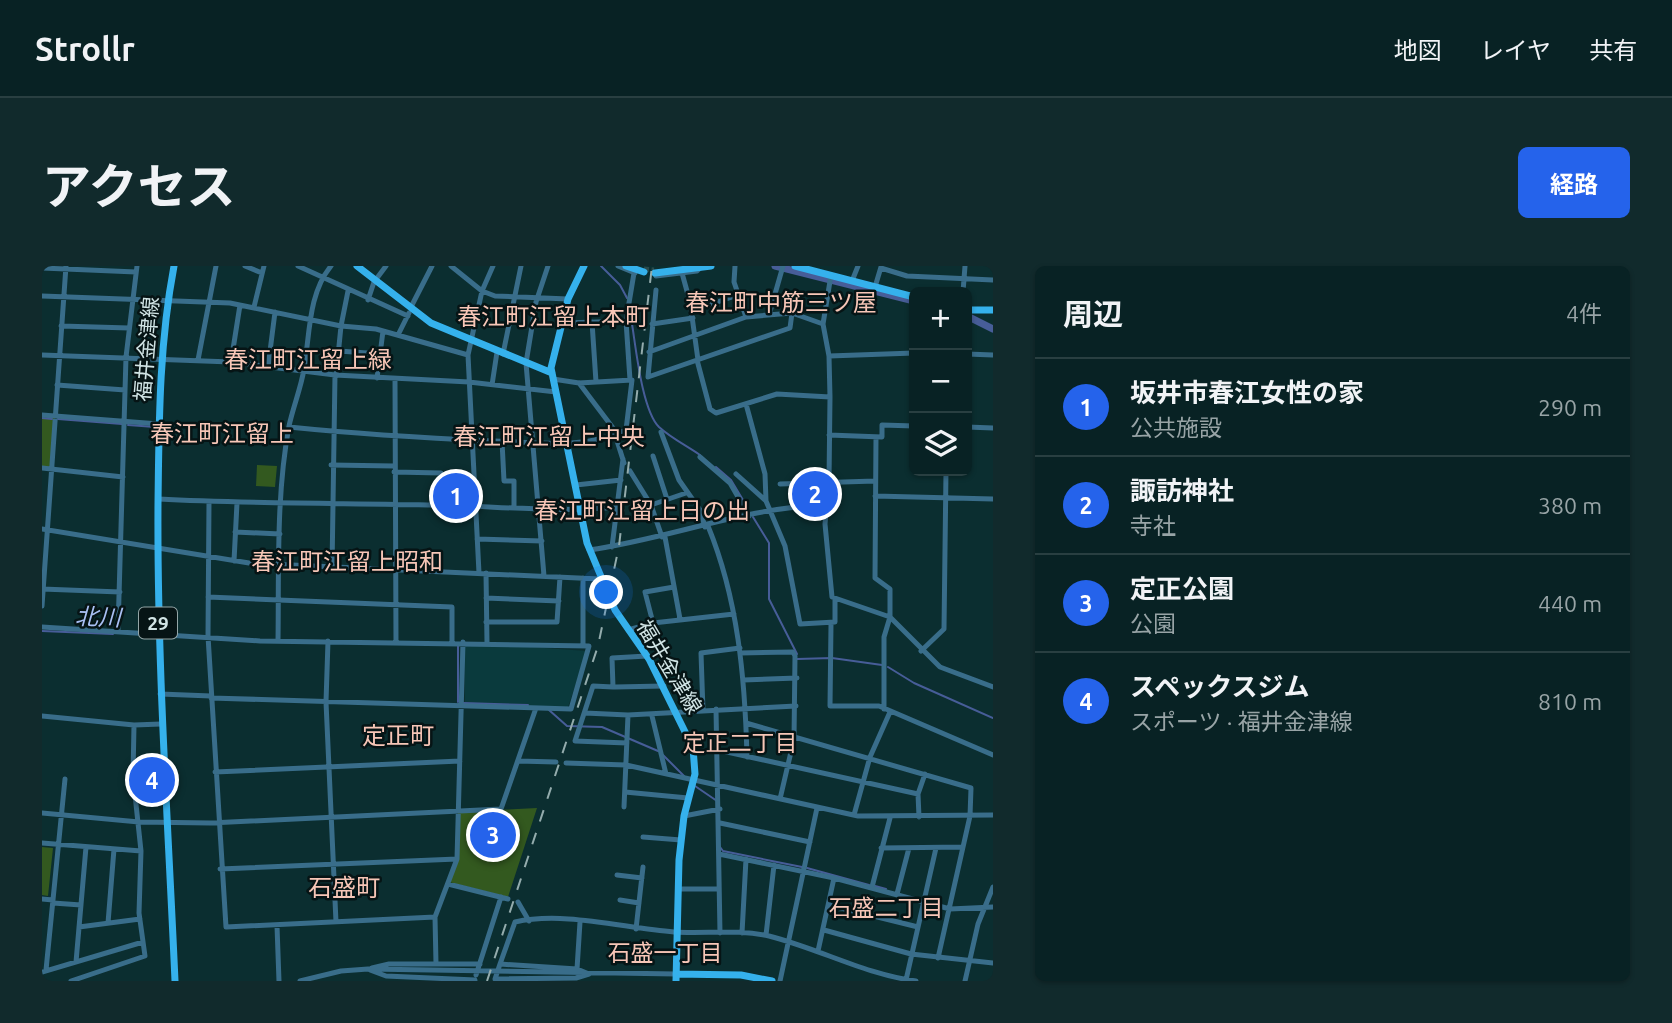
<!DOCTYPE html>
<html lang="ja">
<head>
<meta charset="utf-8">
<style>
	body { margin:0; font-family:Ubuntu,"Noto Sans JP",sans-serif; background:#112a2c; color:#f1f3f6 }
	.controls { position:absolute; right:21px; top:21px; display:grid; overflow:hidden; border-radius:10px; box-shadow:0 2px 5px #0004 }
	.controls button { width:63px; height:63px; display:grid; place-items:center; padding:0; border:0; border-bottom:2px solid #293f41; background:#082224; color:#f1f3f6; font:35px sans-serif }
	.you { position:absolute; left:565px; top:327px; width:24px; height:24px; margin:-18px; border:5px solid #fff; border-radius:50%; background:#1a73e8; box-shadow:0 0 0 10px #1a73e833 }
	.badge { display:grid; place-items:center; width:46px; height:46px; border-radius:50%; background:#2563eb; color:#fff; font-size:23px; font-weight:700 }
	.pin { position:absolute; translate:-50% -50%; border:4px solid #fff; box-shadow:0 2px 7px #0006 }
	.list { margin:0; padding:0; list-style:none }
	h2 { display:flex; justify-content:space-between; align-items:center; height:91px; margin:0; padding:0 28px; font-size:30px }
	h2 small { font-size:23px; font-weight:400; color:#98a4a6 }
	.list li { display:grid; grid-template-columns:46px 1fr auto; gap:21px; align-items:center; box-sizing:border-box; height:98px; padding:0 28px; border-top:2px solid #293f41 }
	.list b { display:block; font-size:26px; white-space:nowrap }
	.list p { margin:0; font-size:23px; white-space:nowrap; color:#98a4a6 }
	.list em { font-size:23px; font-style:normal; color:#98a4a6 }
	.icon { flex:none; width:38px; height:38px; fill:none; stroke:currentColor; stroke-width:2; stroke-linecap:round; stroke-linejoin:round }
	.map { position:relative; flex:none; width:951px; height:715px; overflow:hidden; border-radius:10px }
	header { display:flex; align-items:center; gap:42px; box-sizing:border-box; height:98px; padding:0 35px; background:#082224; border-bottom:2px solid #293f41 }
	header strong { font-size:33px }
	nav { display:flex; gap:38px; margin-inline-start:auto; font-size:24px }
	.intro { display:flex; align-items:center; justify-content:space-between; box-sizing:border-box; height:168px; padding:0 42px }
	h1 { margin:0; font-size:49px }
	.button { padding:18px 32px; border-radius:10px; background:#2563eb; color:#fff; font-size:24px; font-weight:700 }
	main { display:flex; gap:42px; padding:0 42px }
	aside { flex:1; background:#082224; border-radius:10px; box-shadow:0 2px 5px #0004 }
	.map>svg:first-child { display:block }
	.built { fill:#0a3a3d }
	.green { fill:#33591f }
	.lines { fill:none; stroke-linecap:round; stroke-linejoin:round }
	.stream { stroke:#475d98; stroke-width:2 }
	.river { stroke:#475d98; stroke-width:7 }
	.minor-tunnel { stroke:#29494b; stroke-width:5; stroke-dasharray:5 2.5; stroke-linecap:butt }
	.minor { stroke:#396d8a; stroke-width:5 }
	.major { stroke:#35b1ec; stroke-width:7 }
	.rail { stroke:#94acad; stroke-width:2; stroke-dasharray:12 12; stroke-linecap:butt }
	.labels { text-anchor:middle; stroke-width:5; stroke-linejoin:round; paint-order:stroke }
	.shield { fill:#061415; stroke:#94a6a7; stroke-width:2 }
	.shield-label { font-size:19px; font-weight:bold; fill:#d1e4e5 }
	.street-label { font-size:21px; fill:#d1e4e5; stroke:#061415 }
	.water-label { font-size:23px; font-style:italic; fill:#aac0f4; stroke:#061415 }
	.neighbourhood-label { font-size:23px; fill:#f7c6b7; stroke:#061415 }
	.quarter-label { font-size:24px; fill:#f7c6b7; stroke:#061415 }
</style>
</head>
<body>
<header>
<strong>Strollr</strong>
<nav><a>地図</a><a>レイヤ</a><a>共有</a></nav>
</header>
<div class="intro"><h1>アクセス</h1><a class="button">経路</a></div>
<main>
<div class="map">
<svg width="951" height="715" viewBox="0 0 951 715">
	<rect width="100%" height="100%" fill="#0b2e30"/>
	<path class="built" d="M423,380H475L545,385L526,441L423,438Z"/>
	<path class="green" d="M0,149L13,151L9,203L0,202Z
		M215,199L235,200L233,221L214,220Z
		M495,542L466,631L407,616L415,593L416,546Z
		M0,581L11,582L6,630L0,629Z"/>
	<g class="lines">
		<path class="stream" d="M559,0L578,19L585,32
			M590,58C594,82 600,144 617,161C629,172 645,180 658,189
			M0,152L10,153
			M16,153L80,158
			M86,159L113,161
			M674,201L689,214L701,234
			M711,251L727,277V333L755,388
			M0,365L71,368
			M755,393L790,392L840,399
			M846,401L872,417L951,452
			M416,436V379
			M421,437L486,439
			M507,444L525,460L560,461L616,485
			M621,489L642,510
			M653,520L675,535
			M678,581L681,585L760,601
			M765,602L827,619
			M833,620L844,623"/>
		<path class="river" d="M733,0L872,35
			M925,50L951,63"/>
		<path class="minor-tunnel" d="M602,3L612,4"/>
		<path class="minor" d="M203,0L220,7
			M256,0L366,50
			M409,0L440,25L453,30L526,33
			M576,0L593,7
			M693,0L692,16L704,51
			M0,2L94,6
			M839,2L865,10L951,14
			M640,7L648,36L656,94
			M789,9L781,58L787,90L788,131L787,215L783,258L790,331L848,351L898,401L951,421
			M614,10L655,5L658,2
			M810,15L816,0
			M833,21L839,1
			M614,24L606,111L748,62L750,47
			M921,26L923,0
			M0,30L188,37L299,60L334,63L426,89
			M326,34L332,16L344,0
			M212,41L222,0
			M369,41L390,0
			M649,45L696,29
			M727,49L741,0
			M550,56L554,116
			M520,57L592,55
			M610,58L651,52
			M19,60L87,62
			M356,69L367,47
			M297,85L339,88
			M607,86L704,51L750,47L781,58
			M461,88L479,0
			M925,88L951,89
			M0,89L189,96L293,109L427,116L514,126
			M787,90L872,87
			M156,94L174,0
			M655,94L668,143L674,147L735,128L788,131
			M189,96L198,39
			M226,101L233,46
			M294,110L299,60L306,25
			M335,112L341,65
			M353,114L354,375
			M588,114L584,55L592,7
			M537,117L571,162L582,197
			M15,119L83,124
			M450,119L455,86
			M704,138L723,208L724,235L743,280L758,358L793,356V334
			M0,149L117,158
			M247,161C315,168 383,172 452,175C497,176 541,184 584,164L590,114L537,117L511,113
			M925,161L951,162
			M619,166L637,214L658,244L663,261
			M787,169L840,171V159L872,160
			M834,171L833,312L848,323V351L842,371V443
			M460,175L462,215H472V241
			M611,190L625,233
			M658,191L688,217L707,250
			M289,199L352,200
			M0,202L81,211
			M588,205L609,239L620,271
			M352,206L399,207V239
			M694,208L724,235
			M738,218L833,215
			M534,219L579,214
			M833,230L951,233
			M117,233C209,238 301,237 394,239C454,240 516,247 575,241
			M167,236L166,370L184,661L393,651L415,593L421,376
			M609,239L644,227
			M666,260C696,333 703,412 705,491
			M0,263L207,297L558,313
			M193,266L238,268
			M623,271L638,353
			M435,273L500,275
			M570,281L581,193
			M547,284C626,273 704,241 783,239
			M192,295L195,237
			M290,303L293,109
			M437,307L426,89L440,25L451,0
			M444,307L445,377
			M502,310L484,97L494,36L506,0
			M0,323L78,326
			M166,331L410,341V376
			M444,332L517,335
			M0,340L24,0
			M444,356H515L518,311
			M611,357L603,326L632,321
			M789,358L788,440H837L951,489
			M0,361L218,375L547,380L529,443L169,432
			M76,364L84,91L95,0
			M586,364L611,357L692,348
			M236,375C237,305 234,230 247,160C251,141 259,122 262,103C268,68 266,28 289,0
			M286,375L284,436L294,656
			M541,380V312
			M879,385L902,363L904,205
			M698,387L751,386L753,390L752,473L738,533
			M701,414L755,412
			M573,421L622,420
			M118,428L169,430
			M674,443L678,667
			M661,445L659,387L698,382
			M543,447L586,449
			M0,450L92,459L119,458
			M610,450L624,508
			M704,457L929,522L928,550L896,692
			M92,459L91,510L99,585
			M585,477L533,475L551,420L571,421L570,392L605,390
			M676,484L876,528
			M476,495L514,496
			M524,497L584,499L816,550L951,549
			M173,506L418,495
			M583,526L646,532
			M582,541L586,449L754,440
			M0,547L97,556L168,557L459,543L494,442
			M812,549L828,491L848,446
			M642,550L678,543
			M877,551L876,528L883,508
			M678,557L768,576
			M601,571L639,574
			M0,577L99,585L97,647L103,690L29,715
			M839,582L921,581
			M677,588L792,612
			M178,603L415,593
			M575,609L600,612
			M406,618L466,633
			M830,621L848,552
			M636,623H677
			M855,628L867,582
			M0,633L11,634
			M578,634L597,637
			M476,636L487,655
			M11,637L39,639
			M787,639L876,661
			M393,651L394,698
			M66,657L72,583
			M235,660L237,715
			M37,661L98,653
			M594,663L601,601
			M782,664L869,688L951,697
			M700,667L704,593
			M724,669L732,599
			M776,685L792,612L908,643L951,641
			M34,696L44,581
			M458,698L473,656C522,645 581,662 632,666C663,668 696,663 727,670C778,683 822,708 874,715
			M458,698L535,703L547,708L534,712L453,713Z
			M330,702L347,698H438
			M535,703L538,656
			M4,704L23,513
			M328,704L344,710L433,714
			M0,706L101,676
			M434,709L459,631
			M864,714L894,582
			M258,715L299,705L326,703L634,708
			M738,715L775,542
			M923,715L936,658L951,621"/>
		<path class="major" d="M132,0C117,79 117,157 116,238C115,397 126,556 133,715
			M315,0L389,57L510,107
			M542,0L526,33L509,102L545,277L573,344L607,393L651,482L653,508L642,550L637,594L634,715
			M584,0L602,6
			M753,0L872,31
			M613,7L669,0
			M925,44H951
			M634,708L699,709L730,715"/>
		<path class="rail" d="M445,715L556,380L577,280L610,0"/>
	</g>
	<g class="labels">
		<rect class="shield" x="97" y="341.5" width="38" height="31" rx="5"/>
		<g class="shield-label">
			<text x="116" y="364">29</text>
		</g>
		<g class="street-label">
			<text transform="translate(105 83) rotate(-85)" y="7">福井金津線</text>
			<text transform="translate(627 401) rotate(59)" y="7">福井金津線</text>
		</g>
		<g class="water-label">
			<text transform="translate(56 351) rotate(2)" y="8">北川</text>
		</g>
		<g class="neighbourhood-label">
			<text x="698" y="485">定正二丁目</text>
			<text x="844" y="650">石盛二丁目</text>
			<text x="623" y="695">石盛一丁目</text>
		</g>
		<g class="quarter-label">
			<text x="739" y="45">春江町中筋三ツ屋</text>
			<text x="511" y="59">春江町江留上本町</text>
			<text x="266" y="102">春江町江留上緑</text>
			<text x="180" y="176">春江町江留上</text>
			<text x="507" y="179">春江町江留上中央</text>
			<text x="600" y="253">春江町江留上日の出</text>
			<text x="305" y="304">春江町江留上昭和</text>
			<text x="356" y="478">定正町</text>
			<text x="302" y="630">石盛町</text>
		</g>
	</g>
</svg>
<div class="controls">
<button>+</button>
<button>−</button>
<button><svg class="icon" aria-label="layers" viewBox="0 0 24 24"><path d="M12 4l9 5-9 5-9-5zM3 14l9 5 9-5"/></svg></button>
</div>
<div class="you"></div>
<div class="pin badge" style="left:414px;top:230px">1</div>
<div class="pin badge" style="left:773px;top:228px">2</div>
<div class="pin badge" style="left:451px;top:569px">3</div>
<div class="pin badge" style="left:110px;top:514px">4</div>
</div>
<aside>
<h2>周辺<small>4件</small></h2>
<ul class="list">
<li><span class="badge">1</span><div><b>坂井市春江女性の家</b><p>公共施設</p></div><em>290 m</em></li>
<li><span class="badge">2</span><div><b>諏訪神社</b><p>寺社</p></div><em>380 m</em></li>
<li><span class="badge">3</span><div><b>定正公園</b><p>公園</p></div><em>440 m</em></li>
<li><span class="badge">4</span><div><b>スペックスジム</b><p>スポーツ · 福井金津線</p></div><em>810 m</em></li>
</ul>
</aside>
</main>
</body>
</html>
